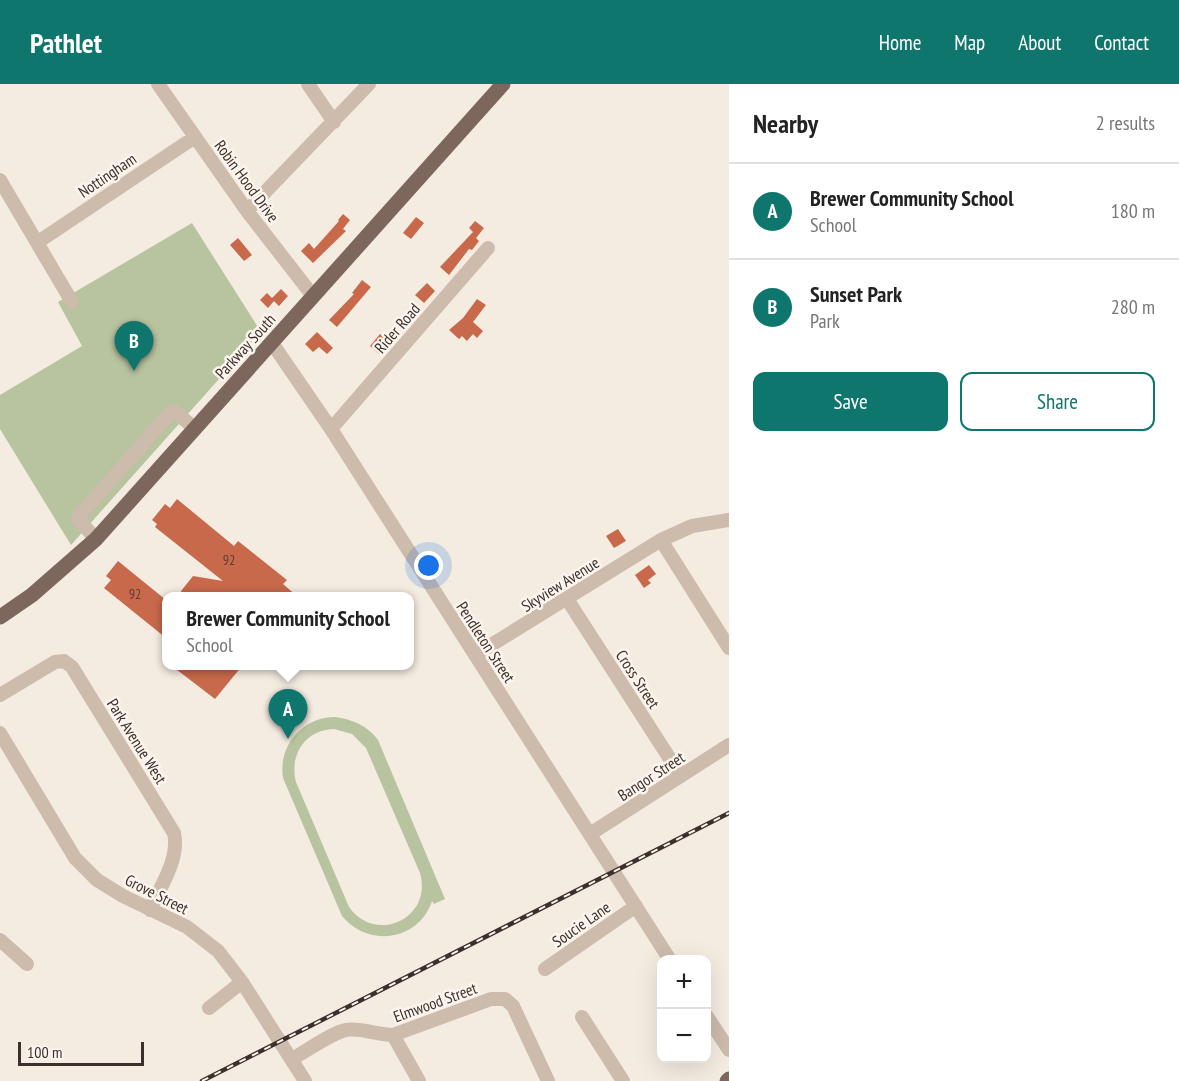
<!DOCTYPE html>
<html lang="en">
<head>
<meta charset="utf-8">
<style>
	body { margin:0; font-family:"PT Sans Narrow",sans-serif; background:#f2f2f2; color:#222 }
	.controls { position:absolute; right:18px; bottom:18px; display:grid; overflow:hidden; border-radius:12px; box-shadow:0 6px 24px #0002 }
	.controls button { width:54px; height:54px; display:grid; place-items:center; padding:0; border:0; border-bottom:2px solid #e0e0e0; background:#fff; color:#222; font:30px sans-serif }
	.scale { position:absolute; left:18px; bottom:15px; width:126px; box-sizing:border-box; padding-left:6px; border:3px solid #3b302b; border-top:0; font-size:16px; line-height:21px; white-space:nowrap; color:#3b302b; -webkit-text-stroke:4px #fbf5ee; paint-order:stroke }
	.you { position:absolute; left:429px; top:482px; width:21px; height:21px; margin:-15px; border:4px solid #fff; border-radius:50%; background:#1a73e8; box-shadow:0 0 0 9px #1a73e833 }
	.badge { display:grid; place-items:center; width:39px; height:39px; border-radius:50%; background:#0f766e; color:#fff; font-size:20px; font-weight:700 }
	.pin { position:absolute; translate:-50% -50px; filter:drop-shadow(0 2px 3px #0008) }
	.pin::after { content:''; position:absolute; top:32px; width:21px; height:18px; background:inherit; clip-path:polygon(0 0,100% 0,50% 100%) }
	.popup { position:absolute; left:162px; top:508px; width:252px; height:78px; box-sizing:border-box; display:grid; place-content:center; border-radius:12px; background:#fff; filter:drop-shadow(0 2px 4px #0005); font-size:20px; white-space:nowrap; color:#767676 }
	.popup b { font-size:22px; color:#222 }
	.popup::after { content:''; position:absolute; left:50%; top:100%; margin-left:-12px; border:12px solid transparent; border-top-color:#fff }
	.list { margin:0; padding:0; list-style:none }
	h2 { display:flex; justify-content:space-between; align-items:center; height:78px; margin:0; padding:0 24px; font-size:26px }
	h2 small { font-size:20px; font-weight:400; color:#767676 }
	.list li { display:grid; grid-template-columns:39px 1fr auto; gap:18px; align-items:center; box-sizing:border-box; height:96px; padding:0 24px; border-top:2px solid #e0e0e0 }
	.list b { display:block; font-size:22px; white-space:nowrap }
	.list p { margin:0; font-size:20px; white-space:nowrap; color:#767676 }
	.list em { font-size:20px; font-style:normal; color:#767676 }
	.actions { display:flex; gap:12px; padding:18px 24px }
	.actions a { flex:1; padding:14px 0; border:2px solid #0f766e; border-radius:12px; text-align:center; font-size:21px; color:#0f766e }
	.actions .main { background:#0f766e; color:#fff }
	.map { position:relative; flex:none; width:729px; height:997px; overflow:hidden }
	header { display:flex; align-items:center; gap:36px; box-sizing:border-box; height:84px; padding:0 30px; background:#0f766e; color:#fff }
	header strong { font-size:28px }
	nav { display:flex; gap:33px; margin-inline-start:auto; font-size:21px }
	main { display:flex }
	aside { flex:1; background:#fff }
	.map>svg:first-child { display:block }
	.green { fill:#b8c4a0; fill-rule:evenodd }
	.building { fill:#c8694b }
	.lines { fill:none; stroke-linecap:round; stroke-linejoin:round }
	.minor { stroke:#cdbbac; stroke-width:14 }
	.major { stroke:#7d675c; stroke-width:15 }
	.rail-casing { stroke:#3b302b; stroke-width:4.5 }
	.rail { stroke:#fbf5ee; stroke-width:2; stroke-dasharray:7; stroke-linecap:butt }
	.labels { text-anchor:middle; stroke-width:5; stroke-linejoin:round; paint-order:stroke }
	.number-label { font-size:14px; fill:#5e3e33 }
	.street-label { font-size:16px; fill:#3b302b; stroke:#fbf5ee }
</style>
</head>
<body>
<header>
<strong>Pathlet</strong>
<nav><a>Home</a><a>Map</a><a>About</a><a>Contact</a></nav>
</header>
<main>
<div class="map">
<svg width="729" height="997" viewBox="0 0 729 997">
	<rect width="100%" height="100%" fill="#f4ebe1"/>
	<path class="green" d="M192,139L261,248L71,461L0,345V311L82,262L58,218Z
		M335,633C352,635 368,642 378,656L445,815L434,820L432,817C419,857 368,864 342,832L283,694C278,662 302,633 335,633ZM334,645L352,650L366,664L420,789C433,834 376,861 349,823L296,698C289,671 305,646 334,645Z"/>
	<path class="building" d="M343,130L350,136L343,145L346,147L313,179L301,167L309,159L314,165L339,137L338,136Z
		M416,133L424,139L411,155L403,149Z
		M475,137L484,144L476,154L479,157L472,166L469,165L449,191L440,183L473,148L469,144Z
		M238,154L252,171L244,177L230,161Z
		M362,196L371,203L337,243L329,236L354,210L352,209Z
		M427,199L435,207L424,219L415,211Z
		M281,205L288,212L279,222L274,217L268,224L260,216L267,209L272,214Z
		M477,215L486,221L473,238L483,247L477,254L473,250L467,257L462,252L459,255L449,246L463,234Z
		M317,248L333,264L327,270L319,263L313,268L305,260Z
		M380,250L389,257L379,270L370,262Z
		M177,415L234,462L238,457L287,496L283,500L298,513H183L181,507L193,492L223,497L155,443L157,440L152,436L165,420L170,424Z
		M618,445L626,457L614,464L606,452Z
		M118,477L166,516V554L104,504L111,496L106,492Z
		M649,481L656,490L648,496L651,499L644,504L635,491Z
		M172,582H242L215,615Z"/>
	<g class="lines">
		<path class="minor" d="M158,0L247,127L313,212
			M308,0L334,38
			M0,96L72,218
			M247,127L369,0
			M38,158L195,53
			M272,259L331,345L670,876
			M331,345L488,164
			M96,455L78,435L80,431L169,330L173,327L177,329L194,344
			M661,456L729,564
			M567,515L681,692
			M475,571L661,456L692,442L729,436
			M0,611L55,578L64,577L72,583L174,749C180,775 160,803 150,826
			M0,649L75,774L97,796L123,812L187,843L218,867L242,898L305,997
			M590,750L729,661
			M0,856L27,880
			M545,885L636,822
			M209,924L242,898
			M706,931L729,966
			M582,933L623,997
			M393,951L419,997
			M292,975C305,968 333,948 346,946C360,943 377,951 393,951L491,915H505L513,922L548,997"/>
		<path class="major" d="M0,533L32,511L96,455L503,0
			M727,997L729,995"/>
		<g class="rail-casing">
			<path id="rail" d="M202,997L729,729"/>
		</g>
		<use href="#rail" class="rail"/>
	</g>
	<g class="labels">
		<g class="number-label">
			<text x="229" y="481">92</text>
			<text x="135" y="515">92</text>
		</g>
		<g class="street-label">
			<text transform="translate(107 91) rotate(-34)" y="6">Nottingham</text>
			<text transform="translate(247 97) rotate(54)" y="6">Robin Hood Drive</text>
			<text transform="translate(397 244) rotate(-49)" y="6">Rider Road</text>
			<text transform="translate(245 262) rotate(-48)" y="6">Parkway South</text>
			<text transform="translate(560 500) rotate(-32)" y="6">Skyview Avenue</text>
			<text transform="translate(486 558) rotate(57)" y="6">Pendleton Street</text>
			<text transform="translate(638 595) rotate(57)" y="6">Cross Street</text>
			<text transform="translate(137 657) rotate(58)" y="6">Park Avenue West</text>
			<text transform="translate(651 692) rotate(-33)" y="6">Bangor Street</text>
			<text transform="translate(157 810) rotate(27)" y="6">Grove Street</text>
			<text transform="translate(581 840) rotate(-35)" y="6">Soucie Lane</text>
			<text transform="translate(435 918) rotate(-20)" y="6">Elmwood Street</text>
		</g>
	</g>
</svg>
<div class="controls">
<button>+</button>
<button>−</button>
</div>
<div class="scale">100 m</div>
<div class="you"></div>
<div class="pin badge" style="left:288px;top:655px">A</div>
<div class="popup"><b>Brewer Community School</b>School</div>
<div class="pin badge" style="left:134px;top:287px">B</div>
</div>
<aside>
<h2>Nearby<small>2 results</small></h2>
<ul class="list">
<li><span class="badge">A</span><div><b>Brewer Community School</b><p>School</p></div><em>180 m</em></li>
<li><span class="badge">B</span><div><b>Sunset Park</b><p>Park</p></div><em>280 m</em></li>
</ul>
<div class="actions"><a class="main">Save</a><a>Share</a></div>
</aside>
</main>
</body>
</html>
